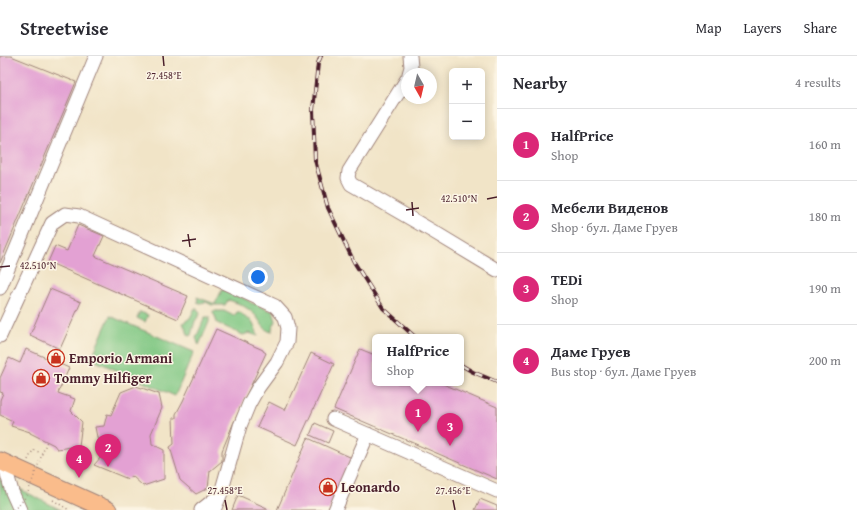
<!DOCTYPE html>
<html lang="en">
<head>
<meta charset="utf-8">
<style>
	body { margin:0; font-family:"Gentium Book Plus",serif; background:#f2f2f3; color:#2b2b33 }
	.controls { position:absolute; right:12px; top:12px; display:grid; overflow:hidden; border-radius:6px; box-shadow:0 2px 10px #0003 }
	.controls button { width:36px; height:36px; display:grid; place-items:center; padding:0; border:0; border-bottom:1px solid #e1e1e2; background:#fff; color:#2b2b33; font:20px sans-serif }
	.compass { position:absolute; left:401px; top:12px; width:36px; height:36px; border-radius:50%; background:#fff; box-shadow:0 2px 10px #0003; rotate:172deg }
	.you { position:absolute; left:258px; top:221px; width:14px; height:14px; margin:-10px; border:3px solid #fff; border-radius:50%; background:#1a73e8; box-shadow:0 0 0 6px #1a73e833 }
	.badge { display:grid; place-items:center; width:26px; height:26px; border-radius:50%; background:#db2777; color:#fff; font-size:13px; font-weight:700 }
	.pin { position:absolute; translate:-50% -33px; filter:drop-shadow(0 1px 2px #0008) }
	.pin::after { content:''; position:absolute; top:21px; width:14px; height:12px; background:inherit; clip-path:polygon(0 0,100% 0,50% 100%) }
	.popup { position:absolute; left:372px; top:278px; width:92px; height:52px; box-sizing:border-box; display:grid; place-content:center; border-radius:6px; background:#fff; filter:drop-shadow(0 1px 3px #0005); font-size:13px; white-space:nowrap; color:#7c7c81 }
	.popup b { font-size:15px; color:#2b2b33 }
	.popup::after { content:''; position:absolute; left:50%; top:100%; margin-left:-8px; border:8px solid transparent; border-top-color:#fff }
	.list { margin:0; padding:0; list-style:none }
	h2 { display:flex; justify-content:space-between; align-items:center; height:52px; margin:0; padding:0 16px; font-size:17px }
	h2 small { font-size:13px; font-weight:400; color:#7c7c81 }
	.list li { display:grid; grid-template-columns:26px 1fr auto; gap:12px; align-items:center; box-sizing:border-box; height:72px; padding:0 16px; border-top:1px solid #e1e1e2 }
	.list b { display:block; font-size:15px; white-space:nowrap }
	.list p { margin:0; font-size:13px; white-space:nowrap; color:#7c7c81 }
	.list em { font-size:13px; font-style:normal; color:#7c7c81 }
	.map { position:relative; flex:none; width:497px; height:454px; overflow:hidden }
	header { display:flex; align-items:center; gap:24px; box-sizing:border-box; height:56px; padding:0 20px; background:#fff; border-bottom:1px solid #e1e1e2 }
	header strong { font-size:19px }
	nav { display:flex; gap:22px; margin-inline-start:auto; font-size:14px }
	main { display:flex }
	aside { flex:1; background:#fff }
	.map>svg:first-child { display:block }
	.green { fill:#81c884; stroke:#667458 }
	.building { fill:#e3a1d3 }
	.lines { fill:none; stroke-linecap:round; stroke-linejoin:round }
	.minor-casing { stroke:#9e8279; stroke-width:15 }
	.major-casing { stroke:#9e8279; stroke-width:19 }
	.path { stroke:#9e8279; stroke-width:1.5; stroke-dasharray:1 3; stroke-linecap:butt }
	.minor { stroke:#fff; stroke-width:13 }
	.major { stroke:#fabc8b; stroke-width:17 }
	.rail-casing { stroke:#4a1f2b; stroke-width:4 }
	.rail { stroke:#fcf5e5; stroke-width:2.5; stroke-dasharray:8; stroke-linecap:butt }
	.path-bridge { stroke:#9e8279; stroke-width:1.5; stroke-dasharray:1 3; stroke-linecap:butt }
	.ticks { fill:none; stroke:#4a1f2b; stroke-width:1.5 }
	.labels { text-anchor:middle; stroke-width:3; stroke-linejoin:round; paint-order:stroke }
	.poi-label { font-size:14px; font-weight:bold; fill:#4a1f2b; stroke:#fcf5e5; text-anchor:start }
	.ticks-label { font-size:10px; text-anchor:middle; fill:#4a1f2b; stroke:#fcf5e5; stroke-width:3; stroke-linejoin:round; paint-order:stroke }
</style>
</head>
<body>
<header>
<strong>Streetwise</strong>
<nav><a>Map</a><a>Layers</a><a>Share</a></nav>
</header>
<main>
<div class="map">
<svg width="497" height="454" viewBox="0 0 497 454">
	<rect width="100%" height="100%" fill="#fcf5e5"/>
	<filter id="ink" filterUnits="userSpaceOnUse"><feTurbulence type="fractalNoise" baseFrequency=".025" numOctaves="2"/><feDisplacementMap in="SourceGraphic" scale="8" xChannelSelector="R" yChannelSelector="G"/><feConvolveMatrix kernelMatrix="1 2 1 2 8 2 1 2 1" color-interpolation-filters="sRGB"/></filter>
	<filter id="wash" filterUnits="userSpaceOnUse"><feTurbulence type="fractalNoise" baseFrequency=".012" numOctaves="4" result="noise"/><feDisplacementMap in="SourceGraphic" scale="16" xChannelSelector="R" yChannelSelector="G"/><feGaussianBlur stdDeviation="0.9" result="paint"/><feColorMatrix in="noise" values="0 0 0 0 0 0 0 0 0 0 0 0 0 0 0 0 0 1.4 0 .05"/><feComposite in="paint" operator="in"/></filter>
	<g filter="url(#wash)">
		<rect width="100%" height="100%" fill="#f1e4c7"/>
		<path class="green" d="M224,233L232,237L234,240H239L249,245L251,247C259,248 265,254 273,255L276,265L272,273V276C263,275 260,263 254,258C247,251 237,246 228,244L225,249H212L206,246L200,247H198L197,241L215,248L222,234Z
			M195,252L198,254L200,258L195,265L191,279L189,280L183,267L190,262Z
			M213,255H224L234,260L237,256H240L246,262L252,265L255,271L258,280L249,277L243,279L217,267L215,260L213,257Z
			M140,256L148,259L145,266L137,262Z
			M110,260L194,296L175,340L91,303Z
			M205,261H209V266L199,289L198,288L197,284L196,282Z
			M0,423L61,454H0Z"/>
		<g id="blocks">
			<path class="building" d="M0,0H11L76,26L0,207Z
				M78,169L104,180L95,200L188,240L178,263L48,206L55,190L67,195Z
				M50,233L81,246L60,293L30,279Z
				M216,273L263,294V295L266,297L233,368L222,395V405L210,415L208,432L196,438L180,424L170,391L174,388L173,362H176V358L183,345Z
				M26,293L69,312L58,337L75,343L71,355L82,366L79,390L57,393L54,389L30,377V376L11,370L13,365L0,359V344L3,337L0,336V322L9,302L20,307Z
				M360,293L375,299V327H441L497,351V423L334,353Z
				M311,297L334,308L297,389L257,371L269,346L285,354Z
				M136,330L159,338L162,352L151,378L152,388L164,394V423L143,430L132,420L128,423L94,409L101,401L95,371L104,370L107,358L111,359L121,336Z
				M315,367L333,375L328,387L310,379Z
				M308,382L352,402L329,454H277Z
				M238,439L267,452V454H232Z
				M480,443L497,450V454H475Z"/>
		</g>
	</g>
	<g filter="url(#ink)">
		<use href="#blocks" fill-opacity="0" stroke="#9e8279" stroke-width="1"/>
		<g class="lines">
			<g class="minor-casing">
				<path id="minor" d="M409,18L411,11L410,0
					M407,23L349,115L348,122L351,128L434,176L497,214
					M0,232L96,0
					M0,280L52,167L65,158L79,160L275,250L285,261L288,272L287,286L277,306L258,332L249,348L240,370L221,437L214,454
					M333,363L497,435
					M4,407L12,436L20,454
					M201,454L220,439
					M335,454L368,378"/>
			</g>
			<g class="major-casing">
				<path id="major" d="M0,405L108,454"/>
			</g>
			<path class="path" d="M28,404L33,394L42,397
				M53,444L69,454"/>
			<use href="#minor" class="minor"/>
			<use href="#major" class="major"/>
			<g class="rail-casing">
				<path id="rail" d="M321,0L318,7L313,54L315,104L328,152L354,206L383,252L415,281
					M461,309L473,316L497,326"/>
			</g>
			<use href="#rail" class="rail"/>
			<path class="path-bridge" d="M13,454L20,448L27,439L47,385"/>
		</g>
	</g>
	<path class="ticks" d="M163,0L164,10M487,143L497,141M412,146L413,160M406,154L419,152M188,178L190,191M182,185L196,183M0,211L10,210M225,444L227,454M453,444L455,454"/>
	<defs>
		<g id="shop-ring" transform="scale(0.9)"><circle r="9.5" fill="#fcf5e5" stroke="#c8321e" stroke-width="1.5"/><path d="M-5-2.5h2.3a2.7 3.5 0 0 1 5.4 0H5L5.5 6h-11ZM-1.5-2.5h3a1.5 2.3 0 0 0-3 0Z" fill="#c8321e"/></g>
	</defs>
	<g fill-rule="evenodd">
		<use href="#shop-ring" x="56" y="302"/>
		<use href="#shop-ring" x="41" y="322"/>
		<use href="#shop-ring" x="328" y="431"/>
	</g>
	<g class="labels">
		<g class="poi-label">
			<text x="69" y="307">Emporio Armani</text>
			<text x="54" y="327">Tommy Hilfiger</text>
			<text x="341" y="436">Leonardo</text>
		</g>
	</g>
	<g class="ticks-label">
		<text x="164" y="23">27.458°E</text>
		<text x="459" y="146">42.510°N</text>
		<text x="38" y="213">42.510°N</text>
		<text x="225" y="438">27.458°E</text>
		<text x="453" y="438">27.456°E</text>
	</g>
</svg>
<div class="controls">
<button>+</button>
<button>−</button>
</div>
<svg class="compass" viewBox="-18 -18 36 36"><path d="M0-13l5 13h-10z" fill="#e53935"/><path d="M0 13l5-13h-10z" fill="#7c7c81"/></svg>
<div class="you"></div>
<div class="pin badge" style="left:418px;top:376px">1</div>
<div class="popup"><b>HalfPrice</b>Shop</div>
<div class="pin badge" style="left:108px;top:411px">2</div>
<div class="pin badge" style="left:450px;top:390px">3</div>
<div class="pin badge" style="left:79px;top:422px">4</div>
</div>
<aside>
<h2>Nearby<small>4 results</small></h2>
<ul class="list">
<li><span class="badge">1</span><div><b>HalfPrice</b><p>Shop</p></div><em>160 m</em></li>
<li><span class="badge">2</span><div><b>Мебели Виденов</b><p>Shop · бул. Даме Груев</p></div><em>180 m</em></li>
<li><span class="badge">3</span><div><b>TEDi</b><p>Shop</p></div><em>190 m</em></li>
<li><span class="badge">4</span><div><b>Даме Груев</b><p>Bus stop · бул. Даме Груев</p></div><em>200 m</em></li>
</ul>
</aside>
</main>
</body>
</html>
